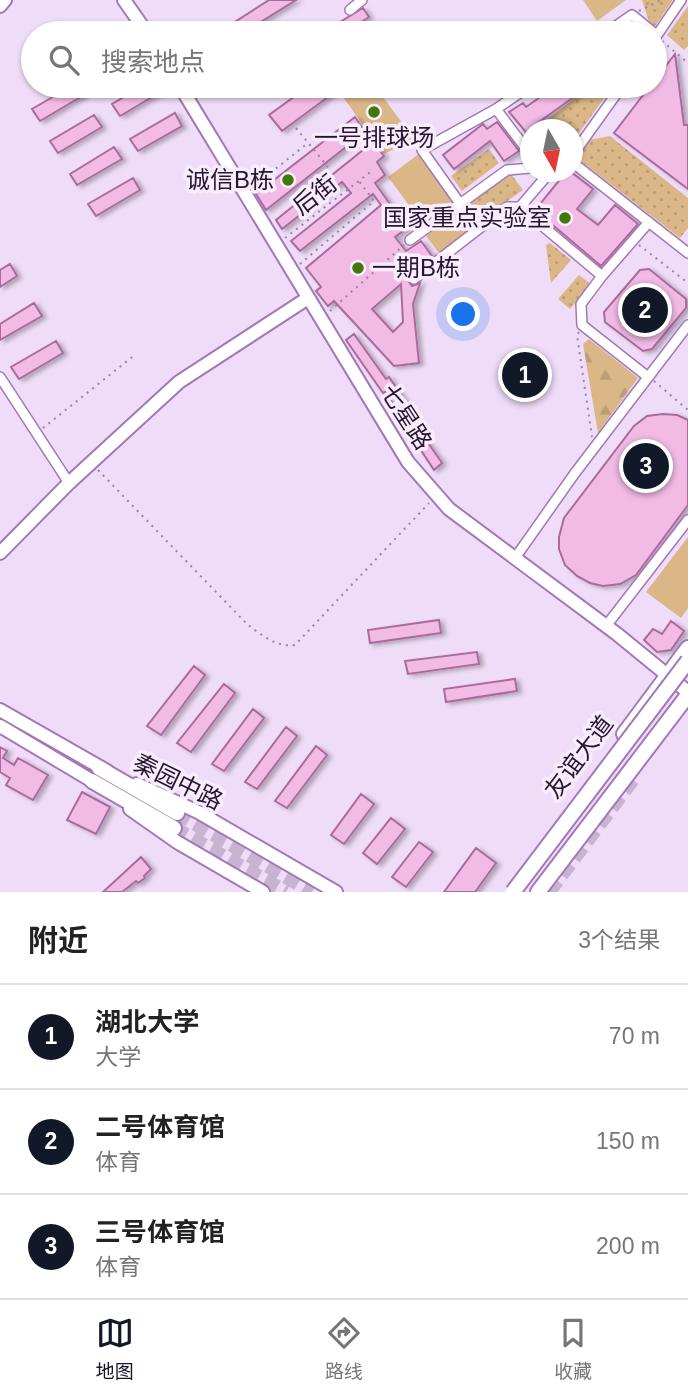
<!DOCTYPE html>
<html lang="zh">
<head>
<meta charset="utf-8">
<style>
	body { margin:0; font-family:Helvetica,"Noto Sans SC",sans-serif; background:#f6f6f6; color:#222 }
	.compass { position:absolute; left:520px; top:119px; width:63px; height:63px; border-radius:50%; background:#fff; box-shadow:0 2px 5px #0004; rotate:171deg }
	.you { position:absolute; left:464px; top:315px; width:24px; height:24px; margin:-18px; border:5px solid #fff; border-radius:50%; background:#1a73e8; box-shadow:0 0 0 10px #1a73e833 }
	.badge { display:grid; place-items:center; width:46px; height:46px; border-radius:50%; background:#111827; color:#fff; font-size:23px; font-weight:700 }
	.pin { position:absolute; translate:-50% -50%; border:4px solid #fff; box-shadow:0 2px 7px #0006 }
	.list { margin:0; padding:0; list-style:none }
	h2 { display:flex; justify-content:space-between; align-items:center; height:91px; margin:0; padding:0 28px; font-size:30px }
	h2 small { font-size:23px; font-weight:400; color:#767676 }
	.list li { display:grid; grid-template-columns:46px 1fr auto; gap:21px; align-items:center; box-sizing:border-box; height:105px; padding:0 28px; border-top:2px solid #e0e0e0 }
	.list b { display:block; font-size:26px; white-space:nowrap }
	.list p { margin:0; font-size:23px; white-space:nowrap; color:#767676 }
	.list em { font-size:23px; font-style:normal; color:#767676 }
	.icon { flex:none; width:38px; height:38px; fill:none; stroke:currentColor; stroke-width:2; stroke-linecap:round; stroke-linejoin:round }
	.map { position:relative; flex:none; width:688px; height:892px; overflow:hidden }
	.search { position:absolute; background:#fff; box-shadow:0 2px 5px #0004; left:21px; right:21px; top:21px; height:77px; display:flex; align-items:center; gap:18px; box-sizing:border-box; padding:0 24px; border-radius:38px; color:#767676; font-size:26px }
	.sheet { height:406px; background:#fff }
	nav { display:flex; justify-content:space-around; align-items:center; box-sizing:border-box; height:98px; border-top:2px solid #e0e0e0; background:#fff; font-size:19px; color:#767676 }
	nav a { display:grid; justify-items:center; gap:4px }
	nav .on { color:#111827 }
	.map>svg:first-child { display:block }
	.grass { fill:url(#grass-dots) }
	.forest { fill:url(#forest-firs) }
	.pitch { fill:#dbb788 }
	.building { fill:#f2bbe6; stroke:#ab6b9e; stroke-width:2; fill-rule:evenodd; filter:url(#shadow) }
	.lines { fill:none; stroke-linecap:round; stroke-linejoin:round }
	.primary-tunnel { stroke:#c7b4d0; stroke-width:14; stroke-dasharray:14 7; stroke-linecap:butt }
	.street-casing { stroke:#a378b8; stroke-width:12 }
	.secondary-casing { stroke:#a378b8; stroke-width:16 }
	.primary-casing { stroke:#a378b8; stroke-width:18 }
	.path { stroke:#97849f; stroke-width:2; stroke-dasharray:2 5; stroke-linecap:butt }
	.street { stroke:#fff; stroke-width:9 }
	.secondary { stroke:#fff; stroke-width:12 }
	.primary { stroke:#fff; stroke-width:14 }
	.primary-bridge-casing { stroke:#a378b8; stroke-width:18; stroke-linecap:butt }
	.primary-bridge { stroke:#fff; stroke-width:14 }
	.poi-dot { fill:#42780a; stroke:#f7edfc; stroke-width:2.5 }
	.labels { text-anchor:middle; stroke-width:7; stroke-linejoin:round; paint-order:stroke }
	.poi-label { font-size:24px; fill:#281630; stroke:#f7edfc; text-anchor:end }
	.street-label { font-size:24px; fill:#281630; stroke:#f7edfc }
</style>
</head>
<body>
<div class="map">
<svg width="688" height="892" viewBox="0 0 688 892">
	<defs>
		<pattern id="grass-dots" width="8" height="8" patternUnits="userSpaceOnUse" patternTransform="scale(1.75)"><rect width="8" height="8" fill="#dbb788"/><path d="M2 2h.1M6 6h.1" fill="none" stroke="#bc9d76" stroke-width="1.8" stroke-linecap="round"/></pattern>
		<pattern id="forest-firs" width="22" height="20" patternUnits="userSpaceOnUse" patternTransform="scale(1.75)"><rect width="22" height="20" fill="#dbb788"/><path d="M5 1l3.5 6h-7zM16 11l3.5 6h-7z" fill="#bc9d76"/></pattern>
		<filter id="shadow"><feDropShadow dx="4" dy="2" stdDeviation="2" flood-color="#0004"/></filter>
	</defs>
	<rect width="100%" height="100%" fill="#efdcf8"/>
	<path class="grass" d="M642,0H673L655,26L650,25Z
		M688,6V46L684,50L667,35Z
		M590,86H596L605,97L573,141L572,130L548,129L543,123Z
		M610,136L688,198V228L680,238L582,162L580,152L589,140Z
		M489,149L499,163L462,191L451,176Z
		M511,174L523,190L479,221L467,204Z
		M550,243L571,260L551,283L546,245Z
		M579,275L591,284L570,309L558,299Z"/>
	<path class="forest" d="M589,339L638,378L598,433L583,344Z"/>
	<path class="pitch" d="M583,0H626L597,21Z
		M335,86H375L414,139L384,154Z
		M420,153L454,202L423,224L388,177Z
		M460,210L473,228L439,253L426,236Z
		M688,537V608L681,618L646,592Z"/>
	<path class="building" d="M269,0H296L243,33H213L230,25Z
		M363,8L369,17L345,33H322Z
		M675,54L684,125H688V189L614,133L650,86H655V80Z
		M72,86H78L84,95L40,121L32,109Z
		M143,86H161L164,90L120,116L112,104Z
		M309,86H332L336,91L282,131L269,115Z
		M556,86H578L582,91L535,125L539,130H530V137L509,112L523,103L526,107Z
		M175,113L182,126L138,151L130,139Z
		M94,115L102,127L58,153L50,141Z
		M355,117L365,132L266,210L256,194Z
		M497,122L519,151L504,161L490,141L454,169L443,155L483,124L487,129Z
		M373,142L384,156L377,162L385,175L375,183L407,228L395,237L406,251L421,241L432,256L410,273L407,279L412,286L420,283L413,304L419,363L394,366L334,301L328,306L316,291L321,287L306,268L381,205L373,194L300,251L291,241L351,193L342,182L282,229L276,220ZM401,284L403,322L393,332L372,309Z
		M114,147L122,159L77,185L70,174Z
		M566,172H571L593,189L577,209L598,225L615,205L638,224L601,266L535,210Z
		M133,178L140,190L96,216L88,204Z
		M10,264L17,276L0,287V270Z
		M649,269L686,299V308L652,349L643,351L605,322L604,312L640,270Z
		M34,303L42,316L0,340V324Z
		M354,334L386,379L389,377L416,418L413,421L442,463L434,470L399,417L402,416L385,392L383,393L346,340Z
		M56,341L63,353L19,379L11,367Z
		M663,414L677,415L688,420V505L636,575L620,584L603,586L590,583L577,576L565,565L559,549V537L564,518L634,426L647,416Z
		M439,620L441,633L370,643L368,630Z
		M671,621L684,631L671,650L657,652L644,640L653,629L662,634Z
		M477,652L479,664L408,674L405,661Z
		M194,666L205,675L161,735L147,726Z
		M515,679L517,691L446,702L444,689Z
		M224,684L235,693L191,752L177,743Z
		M253,709L264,718L224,771L212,764Z
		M286,727L297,736L257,789L245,782Z
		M316,746L327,755L287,808L275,801Z
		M0,747L7,751L3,758L14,765L18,758L48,775L33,800L6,785L10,778L0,772Z
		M82,792L110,807L96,834L67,820Z
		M361,794L374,804L344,844L331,835Z
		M391,818L405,829L377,864L363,853Z
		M419,842L433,852L406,887L392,877Z
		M476,848L496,863L475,892H444Z
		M141,857L151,869L144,876L145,878L138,883L136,881L122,892H103Z"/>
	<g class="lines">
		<path class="primary-tunnel" d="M177,813L312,892
			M174,828L286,892
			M549,892L637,774"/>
		<g class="street-casing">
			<path id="street" d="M350,10L362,0
				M606,33L632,15L654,33
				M655,38L681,0
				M496,109L530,154
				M572,156L622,86
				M572,162L688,253
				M520,207L550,172
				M478,229L422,150L496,109L530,86
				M410,240L507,170L530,168
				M414,279L507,207H520L602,276
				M0,377L69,483
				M648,377L582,325L581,304L602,276L649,222
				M515,558L575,473L688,325
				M606,626L688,520"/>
		</g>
		<g class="secondary-casing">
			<path id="secondary" d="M124,0L147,33
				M0,6L5,0
				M180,86L408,462L449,509L617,634L688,692
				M0,553L69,483L179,382L308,298
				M0,710L107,771
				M0,726L99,785
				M137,784L198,812L336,892
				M130,809L177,842L263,892"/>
		</g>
		<g class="primary-casing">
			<path id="primary" d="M624,734L688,648
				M99,768L177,813
				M92,781L174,828
				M538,892L688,695"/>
		</g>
		<path class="path" d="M639,11L661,0
			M662,41L688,63
			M603,86L608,92
			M296,128L328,167
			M254,186L308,143
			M285,238L373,170
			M639,245L688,283
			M300,264L374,201L359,181
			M330,311L404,245
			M579,332L577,335L592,437
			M654,381L688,410
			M43,428L136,354
			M98,470L247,624C260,634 277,648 295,645L429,503"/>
		<use href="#street" class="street"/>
		<use href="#secondary" class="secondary"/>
		<use href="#primary" class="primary"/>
		<g class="primary-bridge-casing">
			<path id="primary-bridge" d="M513,892L688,661"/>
		</g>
		<use href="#primary-bridge" class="primary-bridge"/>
	</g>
	<g class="poi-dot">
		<circle cx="374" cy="112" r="7"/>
		<circle cx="288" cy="180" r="7"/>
		<circle cx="565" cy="218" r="7"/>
		<circle cx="358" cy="268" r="7"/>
	</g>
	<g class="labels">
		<g class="poi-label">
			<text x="374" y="146" text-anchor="middle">一号排球场</text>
			<text x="274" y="188">诚信B栋</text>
			<text x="551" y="226">国家重点实验室</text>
			<text x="372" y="276" text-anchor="start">一期B栋</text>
		</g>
		<g class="street-label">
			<text transform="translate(315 195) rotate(-38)" y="8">后街</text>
			<text transform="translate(406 417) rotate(57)" y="8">七星路</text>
			<text transform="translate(579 757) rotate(-53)" y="8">友谊大道</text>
			<text transform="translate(178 782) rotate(26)" y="8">秦园中路</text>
		</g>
	</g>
</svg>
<svg class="compass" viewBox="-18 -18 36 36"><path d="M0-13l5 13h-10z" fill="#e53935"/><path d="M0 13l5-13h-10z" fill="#767676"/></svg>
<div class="you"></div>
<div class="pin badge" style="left:525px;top:375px">1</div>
<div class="pin badge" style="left:645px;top:310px">2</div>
<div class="pin badge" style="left:646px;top:466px">3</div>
<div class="search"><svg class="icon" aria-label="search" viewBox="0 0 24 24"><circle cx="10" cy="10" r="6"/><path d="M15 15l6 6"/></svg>搜索地点</div>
</div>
<section class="sheet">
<h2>附近<small>3个结果</small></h2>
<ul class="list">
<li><span class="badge">1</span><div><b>湖北大学</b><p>大学</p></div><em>70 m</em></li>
<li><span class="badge">2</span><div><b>二号体育馆</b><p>体育</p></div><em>150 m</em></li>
<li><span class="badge">3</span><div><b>三号体育馆</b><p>体育</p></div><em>200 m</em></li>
</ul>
</section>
<nav>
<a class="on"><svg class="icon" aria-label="map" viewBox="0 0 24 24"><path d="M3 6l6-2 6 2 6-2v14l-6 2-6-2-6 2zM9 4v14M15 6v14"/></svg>地图</a>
<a><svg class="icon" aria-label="directions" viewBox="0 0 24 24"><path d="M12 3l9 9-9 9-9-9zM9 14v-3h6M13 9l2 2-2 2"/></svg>路线</a>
<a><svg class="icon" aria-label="saved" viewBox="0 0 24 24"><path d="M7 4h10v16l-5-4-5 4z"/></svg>收藏</a>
</nav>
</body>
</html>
